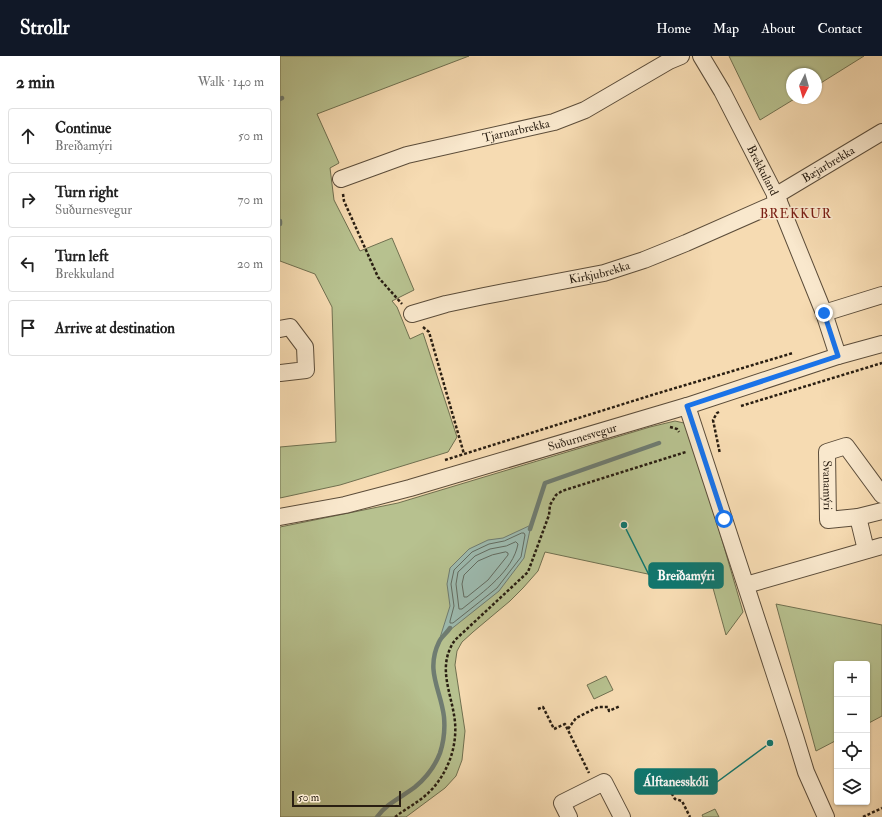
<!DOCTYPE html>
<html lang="en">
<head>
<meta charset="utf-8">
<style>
	body { margin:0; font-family:"IM FELL Double Pica",serif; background:#f2f2f2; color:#222 }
	.controls { position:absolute; right:12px; bottom:12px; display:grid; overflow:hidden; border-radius:4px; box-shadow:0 1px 3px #0004 }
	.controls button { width:36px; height:36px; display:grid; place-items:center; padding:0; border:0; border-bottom:1px solid #e0e0e0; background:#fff; color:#222; font:20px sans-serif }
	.compass { position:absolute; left:506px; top:12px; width:36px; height:36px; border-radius:50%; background:#fff; box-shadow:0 1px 3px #0004; rotate:185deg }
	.scale { position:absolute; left:12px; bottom:10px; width:109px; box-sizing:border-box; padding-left:4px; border:2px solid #291e12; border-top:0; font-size:11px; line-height:14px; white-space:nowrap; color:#291e12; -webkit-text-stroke:3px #f9e8cd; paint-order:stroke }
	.stop { position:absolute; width:12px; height:12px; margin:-9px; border:3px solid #1a73e8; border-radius:50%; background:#fff }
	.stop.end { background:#1a73e8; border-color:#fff; box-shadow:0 1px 4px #0008 }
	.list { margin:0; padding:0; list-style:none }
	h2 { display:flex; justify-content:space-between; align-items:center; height:52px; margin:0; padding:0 16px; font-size:17px }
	h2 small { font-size:13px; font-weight:400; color:#767676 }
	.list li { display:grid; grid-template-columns:26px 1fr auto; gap:12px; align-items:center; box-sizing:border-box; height:56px; margin:0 8px 8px; padding:0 8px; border:1px solid #e0e0e0; border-radius:4px }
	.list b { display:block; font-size:15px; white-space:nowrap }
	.list p { margin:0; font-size:13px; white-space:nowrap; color:#767676 }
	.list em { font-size:13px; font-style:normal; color:#767676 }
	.icon { flex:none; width:22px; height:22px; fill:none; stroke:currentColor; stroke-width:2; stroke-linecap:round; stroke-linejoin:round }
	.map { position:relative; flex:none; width:602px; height:761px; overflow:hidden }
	header { display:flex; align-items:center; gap:24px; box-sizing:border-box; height:56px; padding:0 20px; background:#111827; color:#fff }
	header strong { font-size:19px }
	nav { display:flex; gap:22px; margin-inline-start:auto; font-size:14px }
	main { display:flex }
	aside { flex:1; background:#fff }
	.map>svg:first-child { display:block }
	.green { fill:#b7c18f; stroke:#707050 }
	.water { fill:#9dbbb0; stroke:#6f7c71 }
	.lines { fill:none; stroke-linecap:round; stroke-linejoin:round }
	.shore { stroke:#636c61; stroke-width:1 }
	.stream { stroke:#6f7c71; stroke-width:4.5 }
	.minor-casing { stroke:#5c4d3a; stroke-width:18 }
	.path { stroke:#291e12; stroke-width:2.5; stroke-dasharray:3 2; stroke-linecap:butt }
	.minor { stroke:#f9e8cd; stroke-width:16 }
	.route { stroke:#1a73e8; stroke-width:5 }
	.labels { text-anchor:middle; stroke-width:3; stroke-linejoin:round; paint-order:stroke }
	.street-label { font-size:12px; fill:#291e12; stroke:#f9e8cd }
	.neighbourhood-label { font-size:13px; letter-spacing:1px; fill:#7a1f14; stroke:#f9e8cd }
	.leader { fill:none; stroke:#0f766e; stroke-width:1.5 }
	.callout-dot { fill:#0f766e; stroke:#f9e8cd; stroke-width:1.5 }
	.callout { fill:#0f766e; stroke:#0f766e; stroke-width:1.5 }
	.callout-label { font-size:13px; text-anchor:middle; font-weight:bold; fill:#fff }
</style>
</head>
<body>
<header>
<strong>Strollr</strong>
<nav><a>Home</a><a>Map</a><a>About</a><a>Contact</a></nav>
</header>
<main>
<aside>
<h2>2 min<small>Walk · 140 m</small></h2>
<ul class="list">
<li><svg class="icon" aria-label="ahead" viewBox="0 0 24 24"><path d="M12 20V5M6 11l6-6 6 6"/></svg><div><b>Continue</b><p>Breiðamýri</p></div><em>50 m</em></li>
<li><svg class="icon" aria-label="right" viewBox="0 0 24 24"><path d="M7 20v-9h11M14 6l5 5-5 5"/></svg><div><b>Turn right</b><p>Suðurnesvegur</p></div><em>70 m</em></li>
<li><svg class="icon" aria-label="left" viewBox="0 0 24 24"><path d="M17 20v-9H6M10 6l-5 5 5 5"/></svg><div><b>Turn left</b><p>Brekkuland</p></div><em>20 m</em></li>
<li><svg class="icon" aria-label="arrive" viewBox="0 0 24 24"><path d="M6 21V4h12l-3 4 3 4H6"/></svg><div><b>Arrive at destination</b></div></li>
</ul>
</aside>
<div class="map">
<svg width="602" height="761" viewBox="0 0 602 761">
	<rect width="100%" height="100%" fill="#f6dbb2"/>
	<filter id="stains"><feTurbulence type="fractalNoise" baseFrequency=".005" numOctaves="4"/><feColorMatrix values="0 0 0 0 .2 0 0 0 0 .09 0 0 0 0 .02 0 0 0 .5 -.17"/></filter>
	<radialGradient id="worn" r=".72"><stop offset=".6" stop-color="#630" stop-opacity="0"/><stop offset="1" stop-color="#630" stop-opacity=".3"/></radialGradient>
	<path class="green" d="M0,0H189L37,58L59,107L50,112L54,144L80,195L112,182L134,234L112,245L117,251L130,283L143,277L177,381L168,396L60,429L0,442V391L56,386L52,251L35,218L0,205Z
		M449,0H584L536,30V18H512V42H516L480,64Z
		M395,365L404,367L410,374L463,556L446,579L433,532L265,496L258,515L243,532L230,545L193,576L182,586L177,595L175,609L185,675L182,704L176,720L165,732L126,761H0V471L118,447L370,371Z
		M496,548L602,569V660L587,668V608H557V684L536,695Z
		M326,620L333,634L314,643L307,629Z
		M435,753L439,761H423L422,759Z"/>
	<path class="water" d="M251,469L244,502L219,535L165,578L159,585L170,550L167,528L170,512L189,493L208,484L223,482Z"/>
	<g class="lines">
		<path class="shore" d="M242,477H244L245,479L241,501L217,532L173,567H170V565L174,550L171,528L174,514L192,496L209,488L224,485Z
			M236,486L238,488C233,515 203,536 182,553H179L176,528L178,516L195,500L210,493L226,490Z
			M226,496L228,497V499L208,524L187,541H184L182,528L184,519L198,505L212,499Z"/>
		<path class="stream" d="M0,43L2,42
			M0,165V168
			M250,473L265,427L379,387
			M97,761C107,747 122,741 135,731C146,722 155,710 160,697C164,685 165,672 164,661C161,634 145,615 159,586C161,581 167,577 170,572"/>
		<g class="minor-casing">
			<g id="minor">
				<path id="s1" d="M421,0L442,35L499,146L544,257L558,300"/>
				<path id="s2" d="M61,123L127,99L274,66L305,54L389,5L401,0"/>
				<path id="s3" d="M495,140L602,76"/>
				<path d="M544,257L602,239"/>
				<path id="s4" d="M132,258L166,248L204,240L324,217L364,204L406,187L499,146"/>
				<path d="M0,273L10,271L25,291L26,314L0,317"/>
				<path d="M407,350L515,680L526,716L546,761"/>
				<path id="s5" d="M602,439L566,390L547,396L548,464L578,461L602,455"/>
				<path id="s6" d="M0,461L65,449L130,432L407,350L558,300L602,288"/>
				<path d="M578,461L586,494"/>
				<path d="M466,529L602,490"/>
				<path d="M289,761L282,747L324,726L342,761"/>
			</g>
		</g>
		<path class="path" d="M63,138L64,145L98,221L122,248
			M143,271L149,276L184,398
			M461,350L602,307
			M439,356L437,357L433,364L440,398
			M390,371L397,373L399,376
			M165,404L372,339L513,297
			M258,653L263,651L274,673L285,668L309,717
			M288,673L296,662L318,651H328L329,655L340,650
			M389,733L395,743L402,745L410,761
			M115,761C128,751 143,744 154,731C169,713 177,690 175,666C172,637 156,611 175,584L248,516L269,459L270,449L276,439L282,435L406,396
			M583,761L602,752"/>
		<use href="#minor" class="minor"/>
	</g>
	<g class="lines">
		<path class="route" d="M444,463L407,350L558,300L544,257"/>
	</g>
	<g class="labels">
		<g class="street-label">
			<text dy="4" stroke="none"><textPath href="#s2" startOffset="182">Tjarnarbrekka</textPath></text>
			<text dy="4" stroke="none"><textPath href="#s3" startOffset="62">Bæjarbrekka</textPath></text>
			<text dy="4" stroke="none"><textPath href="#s1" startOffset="130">Brekkuland</textPath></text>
			<text dy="4" stroke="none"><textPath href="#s4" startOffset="192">Kirkjubrekka</textPath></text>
			<text dy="4" stroke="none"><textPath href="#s6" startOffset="313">Suðurnesvegur</textPath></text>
			<text dy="4" stroke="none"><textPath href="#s5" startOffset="114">Svanamýri</textPath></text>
		</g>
		<g class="neighbourhood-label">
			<text x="516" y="162">BREKKUR</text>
		</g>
	</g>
	<path class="leader" d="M344 469L369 519M490 687L437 726"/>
	<g class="callout-dot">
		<circle cx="344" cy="469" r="4"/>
		<circle cx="490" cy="687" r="4"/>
	</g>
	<g class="callout">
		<rect x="369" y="507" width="74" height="25" rx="4"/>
		<rect x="355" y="713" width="82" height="25" rx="4"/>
	</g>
	<g class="callout-label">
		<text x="406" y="524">Breiðamýri</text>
		<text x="396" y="730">Álftanesskóli</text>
	</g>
	<rect width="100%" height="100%" filter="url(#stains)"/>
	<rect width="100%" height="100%" fill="url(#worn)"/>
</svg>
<div class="controls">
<button>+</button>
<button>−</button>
<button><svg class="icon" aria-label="locate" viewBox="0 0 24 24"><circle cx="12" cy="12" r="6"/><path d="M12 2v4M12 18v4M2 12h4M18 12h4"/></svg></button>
<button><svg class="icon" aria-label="layers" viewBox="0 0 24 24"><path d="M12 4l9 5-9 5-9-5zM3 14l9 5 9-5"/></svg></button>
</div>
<svg class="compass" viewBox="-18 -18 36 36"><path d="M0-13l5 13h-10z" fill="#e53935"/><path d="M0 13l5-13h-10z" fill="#767676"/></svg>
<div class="scale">50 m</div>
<div class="stop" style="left:444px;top:463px"></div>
<div class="stop end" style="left:544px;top:257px"></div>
</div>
</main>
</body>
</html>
